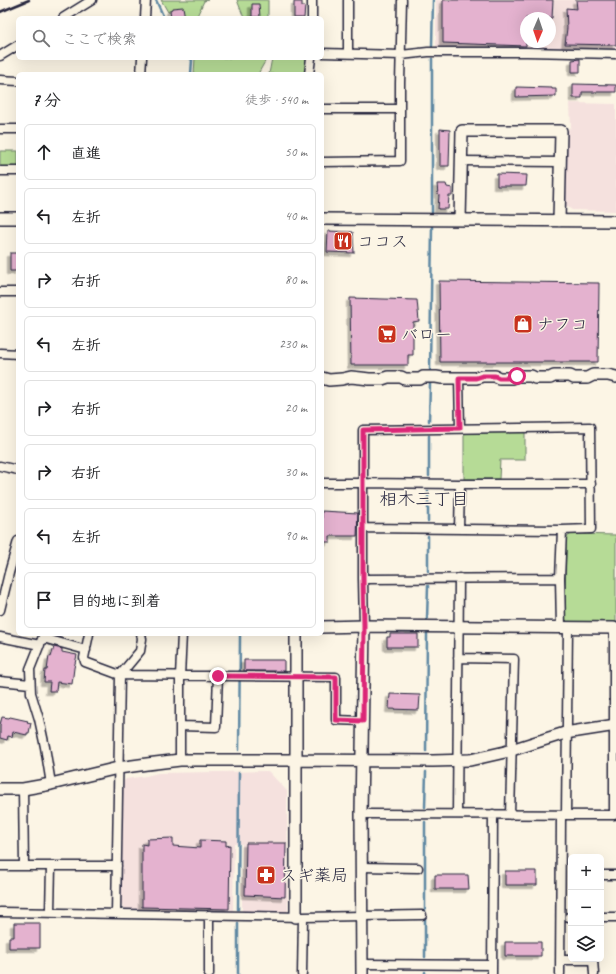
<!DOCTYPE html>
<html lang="ja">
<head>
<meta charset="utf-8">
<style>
	body { margin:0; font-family:Caveat,"Klee One",sans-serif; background:#f6f6f6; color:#202124 }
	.controls { position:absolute; right:12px; bottom:12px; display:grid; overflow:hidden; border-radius:6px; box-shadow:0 4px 16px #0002 }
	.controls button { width:36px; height:36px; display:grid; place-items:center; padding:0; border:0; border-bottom:1px solid #e0e0e0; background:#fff; color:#202124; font:20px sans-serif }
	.compass { position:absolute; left:520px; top:12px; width:36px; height:36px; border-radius:50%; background:#fff; box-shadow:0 4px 16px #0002; rotate:182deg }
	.stop { position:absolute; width:12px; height:12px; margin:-9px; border:3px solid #db2777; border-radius:50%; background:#fff }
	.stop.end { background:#db2777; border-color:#fff; box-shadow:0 1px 4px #0008 }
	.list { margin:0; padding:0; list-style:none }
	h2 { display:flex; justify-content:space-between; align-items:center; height:52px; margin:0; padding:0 16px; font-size:17px }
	h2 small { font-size:13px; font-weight:400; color:#757577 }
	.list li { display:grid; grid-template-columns:26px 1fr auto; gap:12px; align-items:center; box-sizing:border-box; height:56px; margin:0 8px 8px; padding:0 8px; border:1px solid #e0e0e0; border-radius:6px }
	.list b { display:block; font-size:15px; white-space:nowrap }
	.list em { font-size:13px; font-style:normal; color:#757577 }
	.icon { flex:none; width:22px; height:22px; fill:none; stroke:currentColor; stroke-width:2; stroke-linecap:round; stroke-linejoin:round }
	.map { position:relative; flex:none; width:616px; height:974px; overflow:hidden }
	.search { position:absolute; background:#fff; box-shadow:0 4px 16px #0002; left:16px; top:16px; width:308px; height:44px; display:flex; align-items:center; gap:10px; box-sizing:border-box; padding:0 14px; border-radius:6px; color:#757577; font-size:15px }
	.panel { position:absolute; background:#fff; box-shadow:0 4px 16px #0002; left:16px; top:72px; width:308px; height:564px; border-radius:6px }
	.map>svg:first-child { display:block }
	.built { fill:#f5e1de; fill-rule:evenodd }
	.green { fill:#b6db96; stroke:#6c7e68 }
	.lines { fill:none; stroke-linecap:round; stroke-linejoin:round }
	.stream { stroke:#5e88a3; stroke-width:2.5 }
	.building { fill:#e4b2cf; stroke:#22223b; filter:url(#shadow) }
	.street-casing { stroke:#22223b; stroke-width:11 }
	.secondary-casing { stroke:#22223b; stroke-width:14 }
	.street { stroke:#fcf5e5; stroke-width:8 }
	.secondary { stroke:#fcf5e5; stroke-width:11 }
	.rail { stroke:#22223b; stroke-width:2.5 }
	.route { stroke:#db2777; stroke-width:5 }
	.labels { text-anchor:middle; stroke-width:3; stroke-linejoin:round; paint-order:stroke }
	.poi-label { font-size:17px; fill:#22223b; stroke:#fcf5e5; text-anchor:start }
	.neighbourhood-label { font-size:18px; fill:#22223b; stroke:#fcf5e5 }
</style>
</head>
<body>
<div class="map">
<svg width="616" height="974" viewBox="0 0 616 974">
	<defs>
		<filter id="shadow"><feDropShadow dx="-3.5" dy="3.5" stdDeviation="0" flood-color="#0004"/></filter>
	</defs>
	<rect width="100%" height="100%" fill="#fcf5e5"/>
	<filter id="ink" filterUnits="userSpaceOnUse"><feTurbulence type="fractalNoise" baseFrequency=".025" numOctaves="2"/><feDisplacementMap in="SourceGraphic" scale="8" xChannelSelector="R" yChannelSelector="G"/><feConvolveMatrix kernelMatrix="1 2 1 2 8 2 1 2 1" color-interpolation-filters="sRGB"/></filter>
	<g filter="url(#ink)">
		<path class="built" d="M436,0H616V51L436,48ZM526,18H550V42H526Z
			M570,103L616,104V211L572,210L566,206V131L571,127Z
			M268,771L287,791L288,910L286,913L242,912V844H234L233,912L124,909L121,903L122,783L126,779L146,776L158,773Z"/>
		<path class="green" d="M161,0H208L204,1L196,18H180V12H168Z
			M237,0H268V18H244Z
			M195,58H267L258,74H194Z
			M272,58H307L305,74H269Z
			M0,151H18V167L0,168Z
			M464,431H525V460H500L499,479H464Z
			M571,534L616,535V623L568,622L565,619L566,538Z"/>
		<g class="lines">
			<path class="stream" d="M156,0L164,18
				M432,46L433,0
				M190,58L192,60L191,74
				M432,212V59
				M430,369L432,227
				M429,421L430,384
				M429,476V436
				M428,521V491
				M428,571V536
				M427,619L428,586
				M239,750L240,636
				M426,751L427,634
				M425,807L426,772
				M238,909L239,773
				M425,957V822
				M425,972V974
				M238,974V923"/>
		</g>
		<path class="building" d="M443,0H553L552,18H526V46L443,43Z
			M576,0H616V45L565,44L567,28L566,8L577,9Z
			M294,2H302V6H305L304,18H294Z
			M252,4H259L260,17H252Z
			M183,7L185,18H171L170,10L172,9V8Z
			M580,59V72H572V60Z
			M573,84L616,85V92H582V98H573Z
			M516,87L552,88V89H556V96L516,97Z
			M440,129L450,130L449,166H440Z
			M497,174L527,175L526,186H497Z
			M437,184H446L447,187L452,188V196H449L448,209H438L439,195H438Z
			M328,231L353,232L354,253L327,252Z
			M10,253H18V271H10Z
			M439,281L599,283L598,362H440Z
			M350,298L417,300L419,321L413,322V355H408V365H351Z
			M322,511L358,513L357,536H330V542H322Z
			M390,634H418V647H387V637H390Z
			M54,647L62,649V652L77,655L74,668L72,684L57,682L56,691H49L50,682H44L45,670H47L49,656L51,657Z
			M244,660H284V671H244Z
			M390,694L420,695L419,710L389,709Z
			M2,717L9,718L10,717L28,721L27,722L31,723L29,733H27V735L13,732L12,737L8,736L7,740L0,738V725Z
			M173,838V846L200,848V840L226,841V846L230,845L229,909L142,907V844L147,845V839Z
			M246,843H286L285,897L245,895Z
			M505,871H537V885H505Z
			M435,875H468L469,889H435Z
			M14,923H40V948H9V937H14Z
			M505,942H541V956H505Z"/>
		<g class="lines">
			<g class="street-casing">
				<path id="street" d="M348,0V53
					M63,18L92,0
					M145,18L146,0
					M312,18V0
					M322,53L401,55L428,52H527L616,54
					M0,56L18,45
					M141,74L142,58
					M309,74L311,58
					M0,80L18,81
					M322,109H400
					M0,129H18
					M461,161L560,162
					M322,162L400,161V83L402,0
					M0,171H18
					M0,292H18
					M0,353L18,354
					M459,378L460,428
					M0,466L18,470
					M322,483H363V579L364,626
					M363,528L562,530L560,578L561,628
					M459,529L460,484
					M562,530L591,529L590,427L363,430V483L460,484H591
					M363,579L560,578
					M0,610L9,573L18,541
					M44,634L30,669L31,693L39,719L45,747L51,784
					M89,634L84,658L85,662L120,675L336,677V720L363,721
					M182,634L180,676V726L216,727L218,676
					M0,637L40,645
					M43,638L86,650
					M458,658L514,659L510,815
					M0,681L30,684
					M180,760V726
					M23,789L24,866
					M361,814L614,815V628H616
					M457,814L459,578
					M566,815L568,628
					M0,866H117
					M361,867L418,868
					M601,875H616
					M0,912L303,917L422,915
					M50,912L51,866
					M116,914L120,675L140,651L142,639L141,634
					M569,917H571
					M601,917H616
					M560,960H593L594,974
					M361,964L492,965
					M209,974V915
					M302,974L303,917
					M492,974L493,814
					M560,974L561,815"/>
			</g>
			<g class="secondary-casing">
				<path id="secondary" d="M0,218H18
					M322,219L616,221
					M460,220L462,131H561L559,221
					M322,378L329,380L342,379L351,377L361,378L369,379H382L388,377H401L405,379H420L423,377H436L442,378H476L482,376H495L499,378H511L517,376H531L535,378H550L554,376H570L574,378H587L593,375H608L616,377
					M322,627L364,626
					M0,789H23L51,784L118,768L147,764L180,760H295L433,761L470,760L505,752L565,733L616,725
					M296,917V634
					M362,974L361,814L364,626L614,628"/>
			</g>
			<use href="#street" class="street"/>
			<use href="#secondary" class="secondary"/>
			<path class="rail" d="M0,12L29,0"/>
		</g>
	</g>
	<g class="lines" filter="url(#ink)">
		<path class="route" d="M218,676L336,677V720L363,721L364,626L363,579V430L460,428L459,378H476L482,376H495L499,378H511L517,376"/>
	</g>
	<defs>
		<g id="restaurant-square" transform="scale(1)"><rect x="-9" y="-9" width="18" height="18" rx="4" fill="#c8321e" stroke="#fcf5e5"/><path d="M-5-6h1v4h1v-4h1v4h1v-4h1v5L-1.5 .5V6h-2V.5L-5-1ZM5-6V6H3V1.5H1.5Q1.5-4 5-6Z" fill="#fff"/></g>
		<g id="shop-square" transform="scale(1)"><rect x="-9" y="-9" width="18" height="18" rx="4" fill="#c8321e" stroke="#fcf5e5"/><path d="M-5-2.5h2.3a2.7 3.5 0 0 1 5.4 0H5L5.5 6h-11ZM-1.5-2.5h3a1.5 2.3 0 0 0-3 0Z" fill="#fff"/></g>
		<g id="supermarket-square" transform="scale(1)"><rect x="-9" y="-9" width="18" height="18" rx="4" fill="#c8321e" stroke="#fcf5e5"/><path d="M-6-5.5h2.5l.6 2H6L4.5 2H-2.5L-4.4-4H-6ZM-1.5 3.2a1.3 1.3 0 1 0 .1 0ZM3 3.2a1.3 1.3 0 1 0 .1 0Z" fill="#fff"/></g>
		<g id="pharmacy-square" transform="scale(1)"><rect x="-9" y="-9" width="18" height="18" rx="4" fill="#c8321e" stroke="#fcf5e5"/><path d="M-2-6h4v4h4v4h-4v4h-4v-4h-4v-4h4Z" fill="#fff"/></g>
	</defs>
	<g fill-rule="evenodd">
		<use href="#restaurant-square" x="343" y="241"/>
		<use href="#shop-square" x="523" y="324"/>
		<use href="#supermarket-square" x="387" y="334"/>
		<use href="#pharmacy-square" x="266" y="875"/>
	</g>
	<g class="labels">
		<g class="poi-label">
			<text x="357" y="247">ココス</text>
			<text x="537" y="330">ナフコ</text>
			<text x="401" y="340">バロー</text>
			<text x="280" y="881">スギ薬局</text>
		</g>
		<g class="neighbourhood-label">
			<text x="424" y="505">相木三丁目</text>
		</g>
	</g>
</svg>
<div class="controls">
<button>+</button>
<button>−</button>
<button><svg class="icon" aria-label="layers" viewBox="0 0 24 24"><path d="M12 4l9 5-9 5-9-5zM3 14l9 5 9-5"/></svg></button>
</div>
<svg class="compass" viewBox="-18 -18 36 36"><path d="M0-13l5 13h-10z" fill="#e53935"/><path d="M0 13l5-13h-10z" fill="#757577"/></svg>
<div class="stop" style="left:517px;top:376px"></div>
<div class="stop end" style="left:218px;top:676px"></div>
<div class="search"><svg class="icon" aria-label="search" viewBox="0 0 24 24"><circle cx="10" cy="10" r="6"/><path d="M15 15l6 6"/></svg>ここで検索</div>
<section class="panel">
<h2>7 分<small>徒歩 · 540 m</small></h2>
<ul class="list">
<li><svg class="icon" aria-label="ahead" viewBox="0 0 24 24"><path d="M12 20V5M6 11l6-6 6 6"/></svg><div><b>直進</b></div><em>50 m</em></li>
<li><svg class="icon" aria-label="left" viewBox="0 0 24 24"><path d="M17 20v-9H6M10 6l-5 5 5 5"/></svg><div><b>左折</b></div><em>40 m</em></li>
<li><svg class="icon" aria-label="right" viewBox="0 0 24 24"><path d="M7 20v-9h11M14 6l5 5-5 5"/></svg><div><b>右折</b></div><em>80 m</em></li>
<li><svg class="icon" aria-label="left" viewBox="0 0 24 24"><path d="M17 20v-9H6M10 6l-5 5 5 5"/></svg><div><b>左折</b></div><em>230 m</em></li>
<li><svg class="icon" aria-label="right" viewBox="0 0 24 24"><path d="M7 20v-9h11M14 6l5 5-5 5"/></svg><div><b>右折</b></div><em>20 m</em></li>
<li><svg class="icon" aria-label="right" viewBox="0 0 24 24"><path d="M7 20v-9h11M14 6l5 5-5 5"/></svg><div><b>右折</b></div><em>30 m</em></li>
<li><svg class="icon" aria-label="left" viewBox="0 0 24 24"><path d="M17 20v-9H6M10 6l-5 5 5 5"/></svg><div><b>左折</b></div><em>90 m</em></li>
<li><svg class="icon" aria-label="arrive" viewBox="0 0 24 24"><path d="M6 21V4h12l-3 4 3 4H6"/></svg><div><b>目的地に到着</b></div></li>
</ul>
</section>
</div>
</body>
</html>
